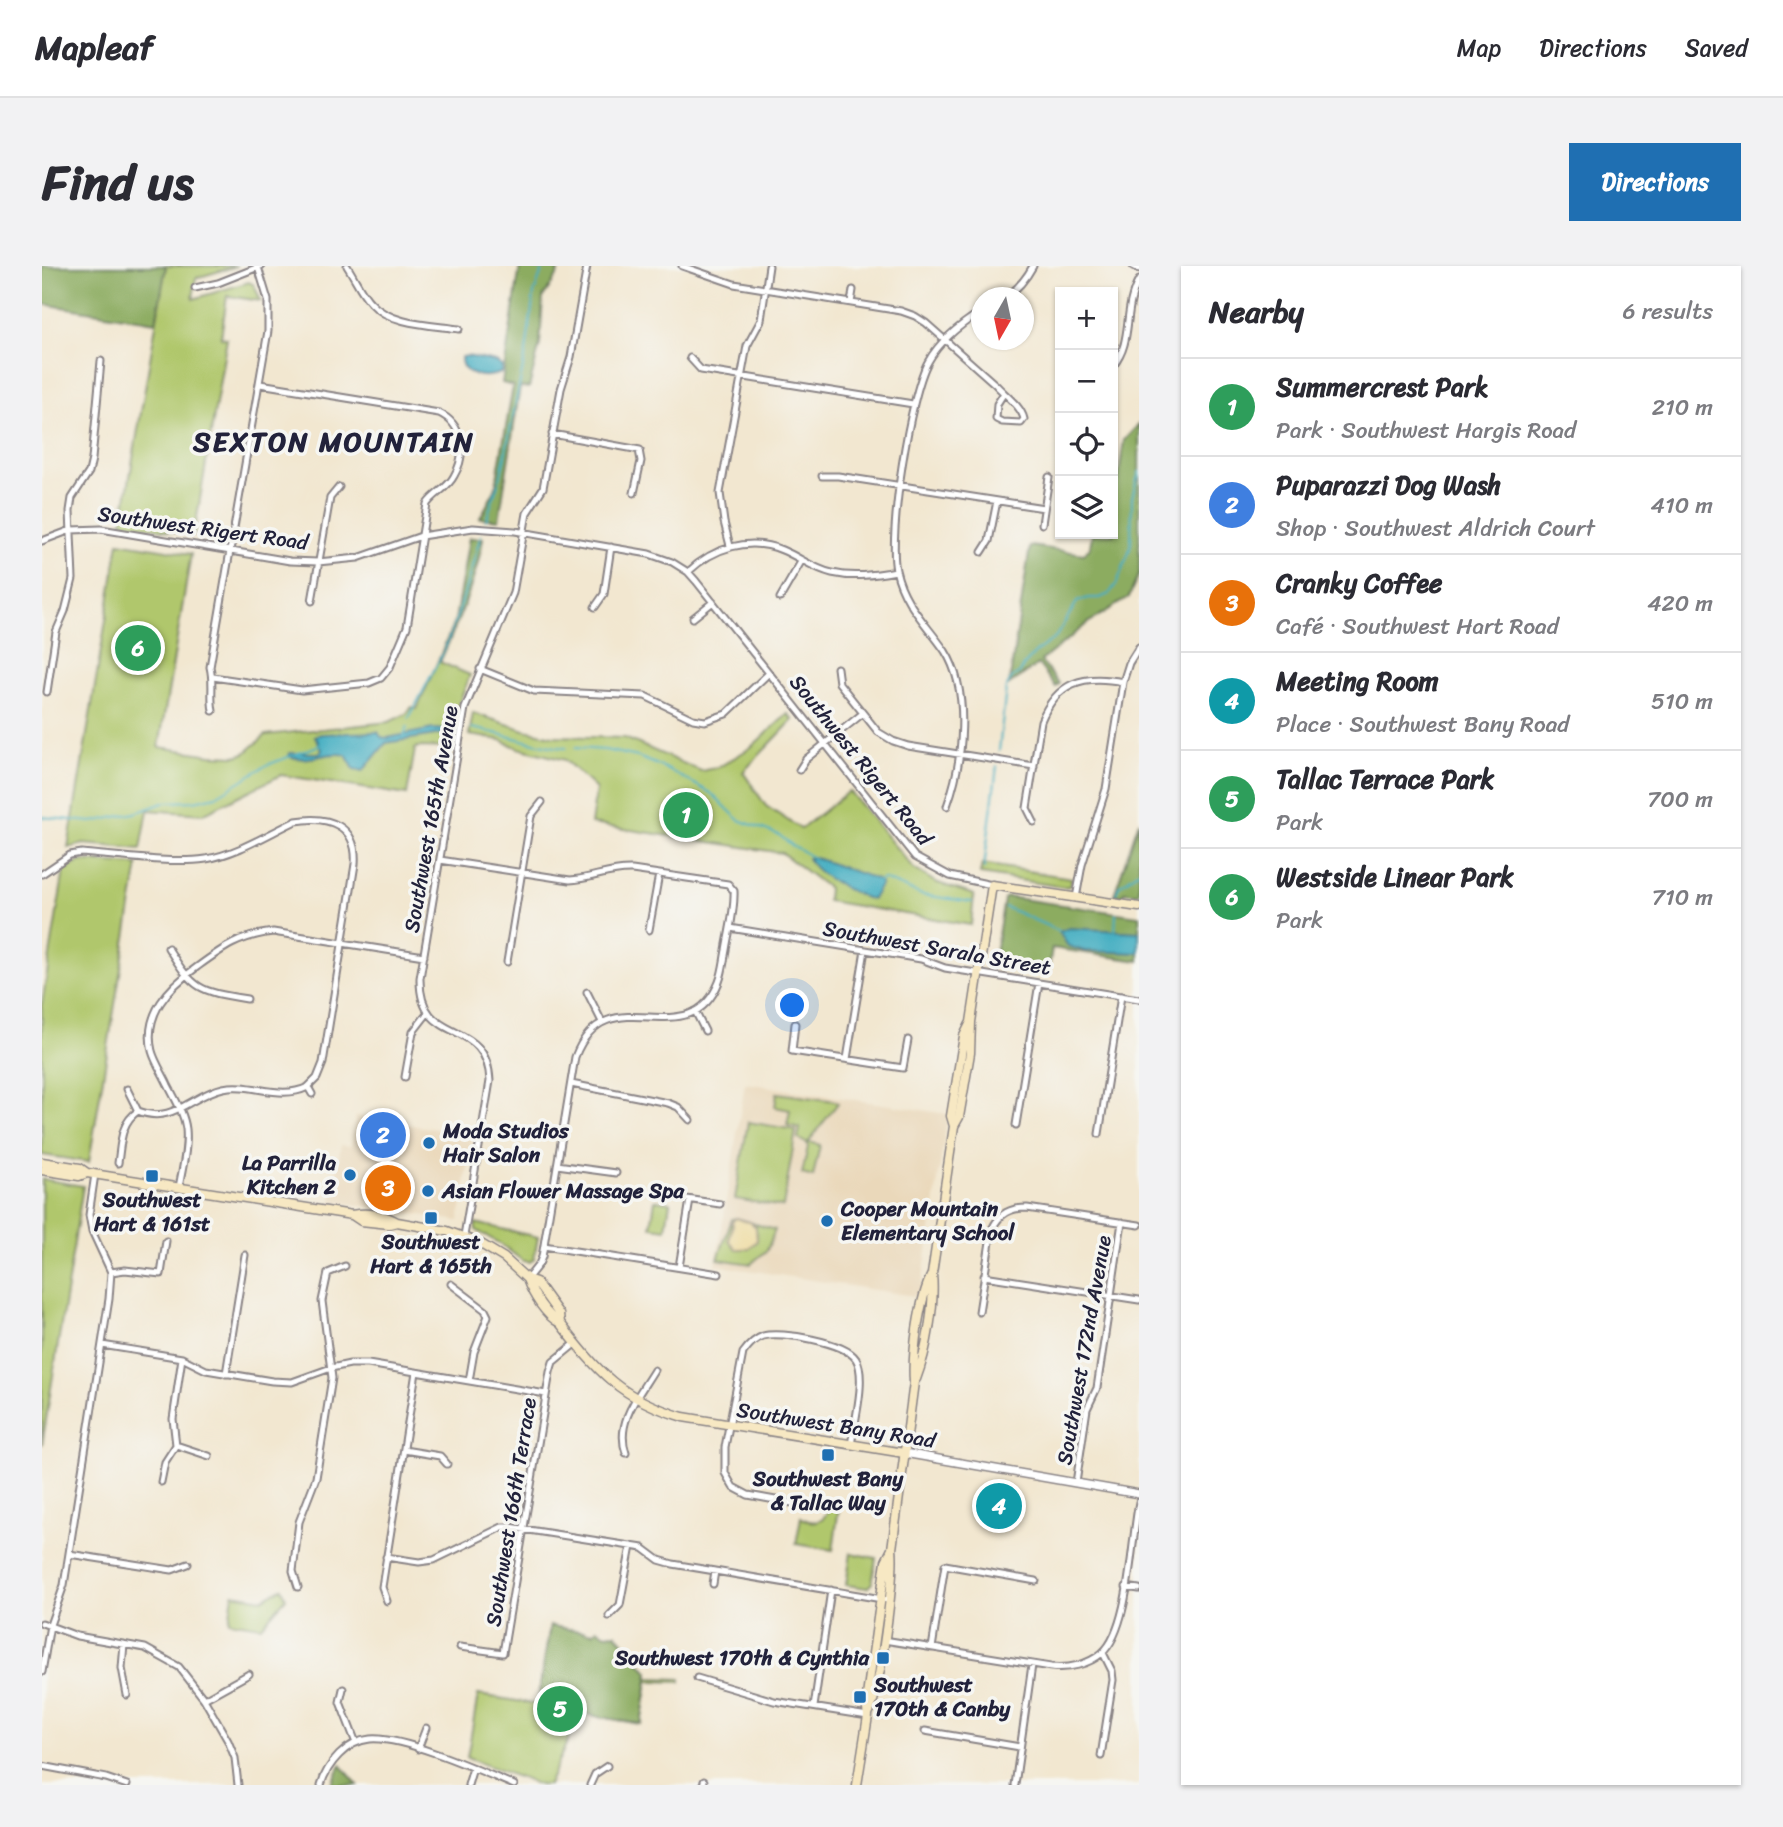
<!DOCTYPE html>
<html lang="en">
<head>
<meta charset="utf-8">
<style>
	body { margin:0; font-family:Sriracha,sans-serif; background:#f2f2f3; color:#2b2b33 }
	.controls { position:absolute; right:21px; top:21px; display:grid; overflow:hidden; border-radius:0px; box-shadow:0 2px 5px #0004 }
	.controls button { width:63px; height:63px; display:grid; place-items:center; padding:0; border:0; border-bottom:2px solid #e1e1e2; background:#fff; color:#2b2b33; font:35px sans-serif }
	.compass { position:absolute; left:929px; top:21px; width:63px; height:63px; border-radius:50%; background:#fff; box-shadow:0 2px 5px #0004; rotate:189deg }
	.you { position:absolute; left:751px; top:740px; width:24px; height:24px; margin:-18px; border:5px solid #fff; border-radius:50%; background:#1a73e8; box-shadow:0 0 0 10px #1a73e833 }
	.badge { display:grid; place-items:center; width:46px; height:46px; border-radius:50%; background:#1f6fb2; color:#fff; font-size:23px; font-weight:700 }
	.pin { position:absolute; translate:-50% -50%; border:4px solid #fff; box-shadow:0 2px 7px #0006 }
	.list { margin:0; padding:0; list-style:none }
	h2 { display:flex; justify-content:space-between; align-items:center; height:91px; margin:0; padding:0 28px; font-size:30px }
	h2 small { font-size:23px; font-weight:400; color:#7c7c81 }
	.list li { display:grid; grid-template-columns:46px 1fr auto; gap:21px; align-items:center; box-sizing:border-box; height:98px; padding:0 28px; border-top:2px solid #e1e1e2 }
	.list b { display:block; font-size:26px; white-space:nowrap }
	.list p { margin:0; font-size:23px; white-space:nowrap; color:#7c7c81 }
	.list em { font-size:23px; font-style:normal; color:#7c7c81 }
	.icon { flex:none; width:38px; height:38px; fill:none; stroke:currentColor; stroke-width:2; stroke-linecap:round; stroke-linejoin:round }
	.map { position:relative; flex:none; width:1097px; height:1519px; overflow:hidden; border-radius:0px }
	header { display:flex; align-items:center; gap:42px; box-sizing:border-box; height:98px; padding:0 35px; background:#fff; border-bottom:2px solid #e1e1e2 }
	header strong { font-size:33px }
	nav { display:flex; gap:38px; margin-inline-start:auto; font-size:24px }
	.intro { display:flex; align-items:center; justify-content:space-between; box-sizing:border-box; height:168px; padding:0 42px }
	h1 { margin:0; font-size:49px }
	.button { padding:18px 32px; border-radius:0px; background:#1f6fb2; color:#fff; font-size:24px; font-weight:700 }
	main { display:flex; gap:42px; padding:0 42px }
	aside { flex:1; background:#fff; border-radius:0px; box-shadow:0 2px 5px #0004 }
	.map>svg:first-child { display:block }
	.built { fill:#ead8ba }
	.green { fill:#b0c76c; stroke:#697454; stroke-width:2 }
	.forest { fill:#8cac60; stroke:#57674e; stroke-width:2 }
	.sand { fill:#eeda9e; stroke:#887e6c; stroke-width:2 }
	.water { fill:#42adc1; stroke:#32687e; stroke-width:2 }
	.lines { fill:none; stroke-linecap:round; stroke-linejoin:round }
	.stream { stroke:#42adc1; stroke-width:2 }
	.minor-casing { stroke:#8a8486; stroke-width:9 }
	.tertiary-casing { stroke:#8a8486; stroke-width:10 }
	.secondary-casing { stroke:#8a8486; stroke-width:11 }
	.minor { stroke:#fff; stroke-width:5 }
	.tertiary { stroke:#fff; stroke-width:7 }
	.secondary { stroke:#f7e8c3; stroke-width:8 }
	.poi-dot { fill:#1f6fb2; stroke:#f6f6f2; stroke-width:2.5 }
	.labels { text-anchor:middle; stroke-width:7; stroke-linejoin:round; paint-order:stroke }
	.street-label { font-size:21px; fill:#22223b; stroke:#f6f6f2 }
	.poi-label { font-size:21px; font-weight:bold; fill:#22223b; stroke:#f6f6f2; text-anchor:start }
	.district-label { font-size:28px; font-weight:bold; letter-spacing:2px; fill:#22223b; stroke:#f6f6f2 }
</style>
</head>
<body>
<header>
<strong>Mapleaf</strong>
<nav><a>Map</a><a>Directions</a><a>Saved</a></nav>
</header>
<div class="intro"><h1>Find us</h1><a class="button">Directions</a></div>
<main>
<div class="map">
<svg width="1097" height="1519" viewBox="0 0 1097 1519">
	<rect width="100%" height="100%" fill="#f6f6f2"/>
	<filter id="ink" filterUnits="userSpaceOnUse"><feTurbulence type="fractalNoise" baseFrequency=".0143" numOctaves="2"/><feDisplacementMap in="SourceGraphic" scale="14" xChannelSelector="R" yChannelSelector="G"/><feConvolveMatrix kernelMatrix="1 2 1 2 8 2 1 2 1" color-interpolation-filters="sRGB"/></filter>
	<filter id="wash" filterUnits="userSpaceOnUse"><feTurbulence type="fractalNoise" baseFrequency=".00686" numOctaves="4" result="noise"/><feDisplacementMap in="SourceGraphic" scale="28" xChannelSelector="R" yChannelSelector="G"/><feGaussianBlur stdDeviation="1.57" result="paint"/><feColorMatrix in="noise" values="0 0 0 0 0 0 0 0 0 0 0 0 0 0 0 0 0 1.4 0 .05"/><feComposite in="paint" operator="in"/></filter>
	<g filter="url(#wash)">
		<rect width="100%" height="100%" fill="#f2e7d0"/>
		<path class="built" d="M703,817L906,848L878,1031L674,999Z
			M314,850L431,869L417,955L290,935L299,879L309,880Z"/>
		<path class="green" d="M124,0H195L154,12L151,33L207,16L212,19L219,35L185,30L179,71L185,72L152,269L80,257Z
			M77,276L149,288L117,481L169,489L194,490L203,487L224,469L347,456L364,448L370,441L375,443L396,395L428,409L416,440L409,482L376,481L373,483L365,529L239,509L161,548L106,544L99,583L42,578L26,582Z
			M431,447L483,464L511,470L583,472L659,505L677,501L708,482L746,448L751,454L701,506L724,540L759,563L807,525L871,602L893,616L932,629L929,659L785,635L786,622L740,587L549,558L554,523L523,494L476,482L459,474L427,469Z
			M39,595L96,599L47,896L0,889V738L22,604Z
			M940,598L1030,612L1028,620L1021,621L938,608Z
			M735,827L793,835L796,837L765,878L756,872L758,862L745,859L748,844L733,841Z
			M706,856L754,864L741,941L693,933Z
			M767,876L778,879L771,911L760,908Z
			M0,913L41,920L0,1179Z
			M613,934L628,936L624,963L609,961Z
			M694,952L733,964L725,984L709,998L676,993L690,953Z
			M433,957L496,971L492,993L488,996L481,995L460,979L434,964Z
			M787,1239L797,1241L791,1284L754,1278L759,1251C772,1260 785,1255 787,1239Z
			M809,1287L834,1292L830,1317L825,1322L804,1319Z
			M240,1322L244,1332L219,1360L187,1355L191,1328L220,1333Z
			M508,1360L551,1367L555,1363L564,1368L574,1367L607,1407V1412L639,1413V1416L606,1415L599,1458L538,1447L506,1519H497L425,1492L436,1429L495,1438Z"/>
		<path class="forest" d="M0,0H124L114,56L0,38Z
			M478,0H517L515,10L501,31L498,78L487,122L478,121L457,254L438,252L453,224L471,120L460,117Z
			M1097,158V308L1087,331L1046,357L999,395L1017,418L1014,421L996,398L967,419L988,280L1042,288L1048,281L1050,268H1071V214L1076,215L1082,174Z
			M427,272H441C434,316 416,355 398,396L396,395L413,354Z
			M1097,555V626L1096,628L1082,626L1081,630L1072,629Z
			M965,631L1097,650V695L1010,682L1006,707L954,698L952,693L962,633Z
			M508,1360L551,1367L555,1363L564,1368L574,1367L607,1407L599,1458L495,1440Z
			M299,1499L316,1519H289Z"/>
		<path class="sand" d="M694,952L708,956L714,961L715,975L707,983H694L687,974L691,958L689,956Z"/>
		<path class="water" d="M426,90L454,96L460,100L459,107C444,113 418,111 419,91Z
			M391,463L407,464L405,467L344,477L321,505L312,503L304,489C285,484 267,498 247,490L248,487H278L280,484L273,470L280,468L336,466L339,471L345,472Z
			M771,591L834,613L839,618L830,633L824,632C809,626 772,608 766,592Z
			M1027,662L1097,666V687L1042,685L1026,680L1017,666Z"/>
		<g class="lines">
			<path class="stream" d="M444,254L459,209L484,86L492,27L500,5
				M367,452L402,385L418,342L439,269
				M429,462C462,467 492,480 524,482
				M362,470L365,461
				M533,482L563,484L596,491L621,501L669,527L697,554L737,569L751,580L772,592
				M957,485L964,422L970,412L978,407L981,400L996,384L1013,372L1035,336L1046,332H1058L1067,328L1075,317L1089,281L1090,231L1097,206
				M254,488L278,479
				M0,551L50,556L93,547L124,536L152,535L174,530L225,499L249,490
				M942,602L955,500
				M835,616L841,613L880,629L930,636
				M1074,628L1077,620L1097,605
				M963,641L1017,665
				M1073,667L1074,647"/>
		</g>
	</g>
	<g filter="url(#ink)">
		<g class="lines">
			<g class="minor-casing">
				<path id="minor" d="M305,0C313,12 319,27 329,37C348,59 391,59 417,63
					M640,0L692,18L859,45L873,50L884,57L954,119C963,129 979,140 982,153L979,157L960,156L954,153L955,138L962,127
					M1091,0L1097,3
					M153,22L176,17L219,0
					M962,32C975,24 984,13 991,0
					M809,37L811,24
					M648,92L659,104L871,138
					M1071,100C1092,75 1080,44 1097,14
					M510,168L598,184
					M780,210H796L1002,242
					M592,227L599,195L597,184
					M1000,258L1007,211
					M0,275L29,264L59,263L248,295L276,296L316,292L379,270L431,262L473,265L607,288L630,296L646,306L654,315L873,591L908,610L950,619
					M688,280L682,256L678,227L705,80L719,54L727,0
					M940,286L947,275L955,235
					M646,306C671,282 707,270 740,284C757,291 772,303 790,307C812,312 832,309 854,305
					M738,332L760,294
					M270,335L288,232L297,221
					M553,341L562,328L569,281
					M651,352L671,336
					M795,402L797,417L836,466L851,475L866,480L992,500
					M438,403L492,425L603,430L651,453L663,455L684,448L727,407
					M171,411L260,424L327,417L339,412L348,401L365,361L385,238C393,227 406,222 412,210C425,188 421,158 397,147L218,118
					M5,426L14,366L23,345L31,313L28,245L30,232L47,206L50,193L59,95
					M171,445C168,430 172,416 168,401L226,65V34L216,1
					M757,504L764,493L820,448
					M905,540C921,496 929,426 903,385C884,357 862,339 854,304C846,268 868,128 886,96C898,74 919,58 940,45
					M992,556L985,542L999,455C1015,416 1041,408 1081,416
					M398,594L528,614C549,613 568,603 590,604L686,618L692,625C693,644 687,665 684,684C682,694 681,706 677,716C646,793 565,707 533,791L500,991L497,998L485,1013
					M0,608L28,589L40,587C76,590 130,598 164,593C195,588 226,568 254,555C287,549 316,560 313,598L281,797L275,812L266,821
					M1034,632L1040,599L1064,523L1081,416L1087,397L1097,381
					M688,662L879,693L903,702L1097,733
					M607,664L617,608
					M126,682C152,724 156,725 205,733
					M465,696L489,550L500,536
					M545,726L560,756
					M653,745L663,765
					M753,758L750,785L861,802L866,774
					M805,793L823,684
					M363,811L371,766L385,748
					M529,818L626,837L636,841L648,854
					M85,823L96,845
					M974,859L997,717
					M1057,868L1079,730
					M76,897C79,878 78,857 96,845C131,859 149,829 181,822C210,816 237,835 266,821L270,828
					M515,899L574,907
					M137,922C140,903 146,883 144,863C142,847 133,833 126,819C121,808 113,796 110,785C101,748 127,721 155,701C181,682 197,670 231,666L382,690
					M618,929L678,938
					M422,970L448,815C445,748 377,783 378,712L423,442L471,327L485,247L501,222L519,123L529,91L545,0
					M502,980L677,1008
					M637,1001L648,934
					M69,1006L83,1004L119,1008L124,975
					M942,1010L1097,1034
					M409,1018L443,1044L446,1050L432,1086L427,1115
					M937,1046L950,963C958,947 968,942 985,942L1097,959
					M60,1079L140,1092L164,1104L230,1115L250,1116L289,1102L308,1098H326L504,1128
					M184,1108L203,989
					M134,1179L131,1153L140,1092
					M134,1179L167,1190
					M362,1184L398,1190L405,1198
					M584,1187C573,1156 597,1129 612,1104
					M119,1216L123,1196L134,1179
					M1034,1217L1045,1143L1055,1122L1080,956
					M772,1241L706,1229L691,1221L683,1207V1181L701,1087C706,1080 712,1073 721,1070C739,1065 803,1076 814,1093C825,1110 812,1159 809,1179
					M27,1288L130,1304L146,1298
					M344,1291L377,1296L392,1294L460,1261H468L601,1282L617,1294L631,1298L846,1334
					M671,1318L673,1305
					M256,1321L251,1305L257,1256L274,1212L290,1112L280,1035L286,1007L303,1000
					M1084,1321L1097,1323
					M345,1335L340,1321L374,1106
					M567,1350L578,1339L589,1280
					M0,1357L35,1370L103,1382L137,1401L162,1433L186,1475L193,1492L196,1519
					M842,1374L1009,1401C1026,1403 1046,1399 1060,1387C1088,1363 1089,1273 1097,1236
					M82,1378L80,1402L85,1429
					M418,1381L461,1387L508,1106L511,1096L534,1077
					M890,1382L903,1299L994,1315
					M0,1406L8,1359L22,1319L67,1033L69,1006L50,965L47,949L53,908
					M655,1412L732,1435L826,1450
					M301,1423L298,1436L314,1477
					M162,1433L207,1408
					M772,1441L789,1324
					M883,1465L978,1481
					M376,1483L384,1462
					M1059,1490L1071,1414L1070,1405L1061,1387
					M0,1500L64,1512L85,1519
					M279,1519C285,1498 305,1475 328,1473C361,1470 439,1505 472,1519
					M426,1519L431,1502
					M548,1519L553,1508L565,1500
					M661,1519L662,1515
					M973,1519L990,1399"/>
			</g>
			<g class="tertiary-casing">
				<path id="tertiary" d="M862,1187L1097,1228"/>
			</g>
			<g class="secondary-casing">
				<path id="secondary" d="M912,860L917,851L928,787L929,756L950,619L1097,641
					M0,896L38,902L45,907L310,949L319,955L347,958L355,956L405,965L439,978L462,992L485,1013L494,1016L517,1048L518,1057
					M0,904L37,910L45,907
					M310,949C324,946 342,948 355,956
					M485,1013C491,1029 504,1050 518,1057C557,1107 578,1132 641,1151L862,1187
					M874,1113C885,1085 893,1038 890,1008L912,860L909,850L922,770L928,758
					M826,1448C838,1427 853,1308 850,1283
					M815,1519L826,1450L824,1437L844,1295L850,1283L872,1116C870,1087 877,1034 890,1008"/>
			</g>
			<use href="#minor" class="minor"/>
			<use href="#tertiary" class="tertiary"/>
			<use href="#secondary" class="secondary"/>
		</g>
	</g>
	<g class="poi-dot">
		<circle cx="387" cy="877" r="7"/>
		<circle cx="308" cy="909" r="7"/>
		<rect x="103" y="903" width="14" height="14" rx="3.5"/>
		<circle cx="386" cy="925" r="7"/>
		<rect x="382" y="945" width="14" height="14" rx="3.5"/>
		<circle cx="785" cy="955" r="7"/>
		<rect x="779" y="1182" width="14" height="14" rx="3.5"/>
		<rect x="834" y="1385" width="14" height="14" rx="3.5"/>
		<rect x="811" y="1424" width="14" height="14" rx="3.5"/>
	</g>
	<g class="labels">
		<g class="street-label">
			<text transform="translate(161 262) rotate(8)" y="7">Southwest Rigert Road</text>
			<text transform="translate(819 494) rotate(51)" y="7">Southwest Rigert Road</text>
			<text transform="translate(389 553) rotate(-80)" y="7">Southwest 165th Avenue</text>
			<text transform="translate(895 682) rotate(10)" y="7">Southwest Sarala Street</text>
			<text transform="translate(1042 1084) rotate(-80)" y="7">Southwest 172nd Avenue</text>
			<text transform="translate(794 1159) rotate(9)" y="7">Southwest Bany Road</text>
			<text transform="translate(469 1246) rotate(-81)" y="7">Southwest 166th Terrace</text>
		</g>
		<g class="poi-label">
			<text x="401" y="872">Moda Studios<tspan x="401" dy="24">Hair Salon</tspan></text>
			<text x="294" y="904" text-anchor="end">La Parrilla<tspan x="294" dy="24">Kitchen 2</tspan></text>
			<text x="400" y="932">Asian Flower Massage Spa</text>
			<text x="110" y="941" text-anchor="middle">Southwest<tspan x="110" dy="24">Hart &amp; 161st</tspan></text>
			<text x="799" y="950">Cooper Mountain<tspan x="799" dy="24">Elementary School</tspan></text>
			<text x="389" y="983" text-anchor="middle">Southwest<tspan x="389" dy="24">Hart &amp; 165th</tspan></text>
			<text x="786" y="1220" text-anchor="middle">Southwest Bany<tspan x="786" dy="24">&amp; Tallac Way</tspan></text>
			<text x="827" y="1399" text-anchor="end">Southwest 170th &amp; Cynthia</text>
			<text x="832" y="1426">Southwest<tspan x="832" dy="24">170th &amp; Canby</tspan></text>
		</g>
		<g class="district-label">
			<text x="292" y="185">SEXTON MOUNTAIN</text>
		</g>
	</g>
</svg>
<div class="controls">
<button>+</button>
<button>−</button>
<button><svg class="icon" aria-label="locate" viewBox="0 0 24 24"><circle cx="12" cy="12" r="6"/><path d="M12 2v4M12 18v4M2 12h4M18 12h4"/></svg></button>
<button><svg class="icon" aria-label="layers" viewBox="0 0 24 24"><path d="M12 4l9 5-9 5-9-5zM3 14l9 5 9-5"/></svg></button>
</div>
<svg class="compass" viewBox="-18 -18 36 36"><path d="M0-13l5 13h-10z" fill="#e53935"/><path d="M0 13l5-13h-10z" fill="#7c7c81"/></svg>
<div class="you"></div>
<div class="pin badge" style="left:644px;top:549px;background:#2e9e5b">1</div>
<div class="pin badge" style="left:341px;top:869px;background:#3f7fe0">2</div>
<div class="pin badge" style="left:346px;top:922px;background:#e8710a">3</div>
<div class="pin badge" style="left:957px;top:1240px;background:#0f9aa8">4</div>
<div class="pin badge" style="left:518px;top:1443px;background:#2e9e5b">5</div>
<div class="pin badge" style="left:96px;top:382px;background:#2e9e5b">6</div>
</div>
<aside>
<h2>Nearby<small>6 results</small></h2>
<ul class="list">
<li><span class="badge" style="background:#2e9e5b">1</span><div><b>Summercrest Park</b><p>Park · Southwest Hargis Road</p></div><em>210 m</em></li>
<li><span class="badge" style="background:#3f7fe0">2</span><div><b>Puparazzi Dog Wash</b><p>Shop · Southwest Aldrich Court</p></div><em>410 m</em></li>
<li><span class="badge" style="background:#e8710a">3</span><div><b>Cranky Coffee</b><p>Café · Southwest Hart Road</p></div><em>420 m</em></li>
<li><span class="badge" style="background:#0f9aa8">4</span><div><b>Meeting Room</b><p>Place · Southwest Bany Road</p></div><em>510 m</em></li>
<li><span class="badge" style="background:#2e9e5b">5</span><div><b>Tallac Terrace Park</b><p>Park</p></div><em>700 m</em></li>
<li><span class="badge" style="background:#2e9e5b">6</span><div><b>Westside Linear Park</b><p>Park</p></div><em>710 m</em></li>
</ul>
</aside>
</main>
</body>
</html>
